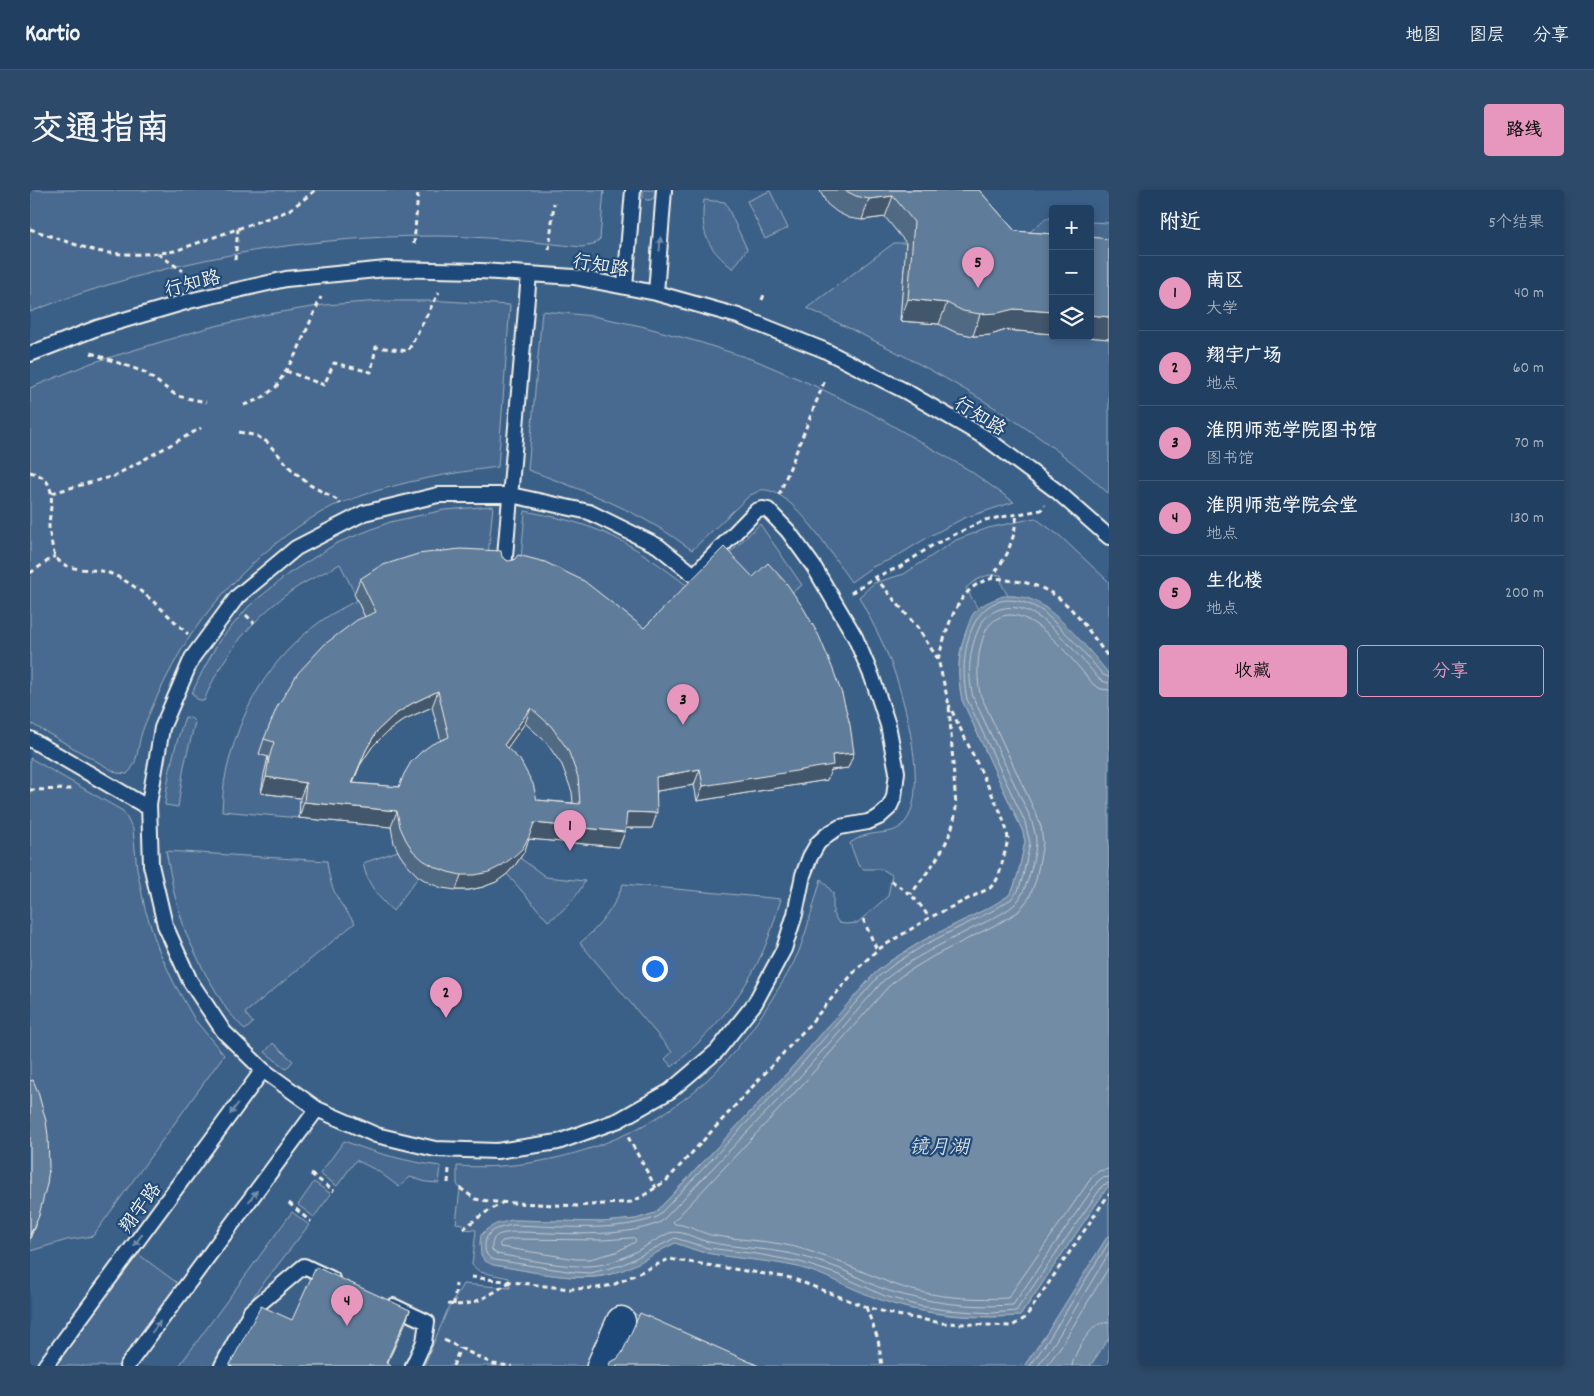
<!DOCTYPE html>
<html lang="zh">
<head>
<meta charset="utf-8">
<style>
	body { margin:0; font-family:Dekko,"LXGW WenKai TC",sans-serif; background:#2d4a6a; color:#f1f3f6 }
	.controls { position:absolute; right:15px; top:15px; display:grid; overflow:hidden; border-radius:5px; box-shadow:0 2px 8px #0003 }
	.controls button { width:45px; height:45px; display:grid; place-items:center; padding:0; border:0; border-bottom:1px solid #3e5876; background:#213f61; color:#f1f3f6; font:25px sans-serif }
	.you { position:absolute; left:624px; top:778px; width:18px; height:18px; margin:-12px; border:4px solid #fff; border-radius:50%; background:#1a73e8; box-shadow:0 0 0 8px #1a73e833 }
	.badge { display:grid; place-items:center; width:32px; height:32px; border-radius:50%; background:#e797bd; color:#111; font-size:16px; font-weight:700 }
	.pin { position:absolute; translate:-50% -41px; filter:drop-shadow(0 1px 2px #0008) }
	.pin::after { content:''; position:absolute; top:26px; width:18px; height:15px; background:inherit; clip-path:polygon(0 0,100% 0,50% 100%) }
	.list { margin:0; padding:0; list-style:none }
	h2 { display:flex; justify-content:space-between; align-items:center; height:65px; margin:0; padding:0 20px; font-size:21px }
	h2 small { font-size:16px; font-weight:400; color:#a2afbd }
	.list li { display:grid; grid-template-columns:32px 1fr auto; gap:15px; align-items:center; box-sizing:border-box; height:75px; padding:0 20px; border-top:1px solid #3e5876 }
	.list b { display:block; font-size:19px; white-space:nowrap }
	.list p { margin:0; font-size:16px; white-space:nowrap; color:#a2afbd }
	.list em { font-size:16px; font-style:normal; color:#a2afbd }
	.actions { display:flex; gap:10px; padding:15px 20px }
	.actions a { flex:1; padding:11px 0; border:1px solid #e797bd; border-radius:5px; text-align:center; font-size:18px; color:#e797bd }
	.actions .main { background:#e797bd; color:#111 }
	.icon { flex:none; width:28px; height:28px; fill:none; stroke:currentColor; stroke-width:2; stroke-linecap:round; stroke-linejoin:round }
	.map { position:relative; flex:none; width:1079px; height:1176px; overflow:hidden; border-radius:5px }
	header { display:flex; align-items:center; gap:30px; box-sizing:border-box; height:70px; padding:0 25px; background:#213f61; border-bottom:1px solid #3e5876 }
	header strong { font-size:24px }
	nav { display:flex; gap:28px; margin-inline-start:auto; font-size:18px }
	.intro { display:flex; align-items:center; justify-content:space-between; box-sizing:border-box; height:120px; padding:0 30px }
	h1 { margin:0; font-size:35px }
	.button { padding:12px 22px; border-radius:5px; background:#e797bd; color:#111; font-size:18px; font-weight:700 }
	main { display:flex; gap:30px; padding:0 30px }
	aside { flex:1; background:#213f61; border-radius:5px; box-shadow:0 2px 8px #0003 }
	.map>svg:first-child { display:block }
	.built { fill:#3b6088; fill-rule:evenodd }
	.green { fill:#496b90; stroke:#9eaebc }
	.water { fill:#738ca6; stroke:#a7b4c0 }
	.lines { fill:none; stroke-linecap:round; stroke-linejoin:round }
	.shore { stroke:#c0c9ce; stroke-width:1 }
	.lane-casing { stroke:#f4f1e8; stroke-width:18 }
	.street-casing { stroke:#f4f1e8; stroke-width:31 }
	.path { stroke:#f4f1e8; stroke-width:3; stroke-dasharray:5 4; stroke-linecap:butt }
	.lane { stroke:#1f4a7a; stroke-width:14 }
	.street { stroke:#1f4a7a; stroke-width:28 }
	.wall { fill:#516a84; stroke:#f4f1e8; fill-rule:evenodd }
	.shaded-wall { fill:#42566c; stroke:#f4f1e8 }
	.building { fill:#5e7b9a; stroke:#f4f1e8; fill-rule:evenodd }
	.oneway { fill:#748da6 }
	.labels { text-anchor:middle; stroke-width:4.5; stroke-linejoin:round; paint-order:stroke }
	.street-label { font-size:19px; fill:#f4f1e8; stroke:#1f4a7a }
	.water-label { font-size:20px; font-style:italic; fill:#dadddb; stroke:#1f4a7a }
</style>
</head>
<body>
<header>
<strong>Kartio</strong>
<nav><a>地图</a><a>图层</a><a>分享</a></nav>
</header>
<div class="intro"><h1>交通指南</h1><a class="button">路线</a></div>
<main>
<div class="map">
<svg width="1079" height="1176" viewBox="0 0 1079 1176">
	<rect width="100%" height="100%" fill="#2c5481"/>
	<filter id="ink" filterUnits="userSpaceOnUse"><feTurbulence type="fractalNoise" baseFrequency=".02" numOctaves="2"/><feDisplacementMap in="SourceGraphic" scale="10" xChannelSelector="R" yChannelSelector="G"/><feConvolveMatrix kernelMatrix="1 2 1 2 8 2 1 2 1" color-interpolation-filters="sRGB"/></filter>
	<g filter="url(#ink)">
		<path class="built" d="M0,0H1079V1176H0ZM1023,19H1060V146H1023Z"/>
		<path class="green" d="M0,0H574L570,49L563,55L552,57C503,52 454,46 404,46C267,46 128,72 0,122Z
			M613,0H625L624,8L620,10H616L613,7Z
			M740,1L758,38L735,49L717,11Z
			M674,10L695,12L717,59L703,79C678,58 670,45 674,10Z
			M1016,28H1023V66L977,62Z
			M1060,32L1079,33V71L1060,69Z
			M864,53H876L870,131L909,134L925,142L943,146L960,145L976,140L1023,144V146H1046L1079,149V304C991,223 884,169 777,118Z
			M352,111H414L480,115L468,277C420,283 373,291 328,307C320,310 311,313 303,316C240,348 174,414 142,477C131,498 120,520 112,542C107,557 109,573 97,584L87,583L0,533V198L61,173L177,138L233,125L294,115Z
			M512,121L563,126L611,136L669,152L727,171L783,195L839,222L939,280L984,312L934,328L900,346L864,368L842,377L821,392C805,370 762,296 731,300C728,301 724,304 720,305L662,360C650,352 639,343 626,336C586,312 542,296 498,280Z
			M463,316L457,376L325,404L310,374C296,382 282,388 269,396C227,423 192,464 174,511L167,509L162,503L172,482L189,451L219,416L258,384L307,353L360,332L414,320Z
			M495,321C521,326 546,331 570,341C604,354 633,378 662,399L582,480L490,382Z
			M1005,328L1030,346L1079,392V484L1036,436L1015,417L985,406H978L972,395L971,385C957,383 946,389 936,398L948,419L944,423C929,454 925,476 932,510L993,642L995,652L988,684L983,699L978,706L962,716L894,750L860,771L845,783L758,882L625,1023L606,1029L572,1032L482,1030L463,1075C496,1080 547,1093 578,1085C602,1078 623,1064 645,1053C655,1056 666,1061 677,1063C707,1069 738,1070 768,1077C798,1084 825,1101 854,1111C898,1126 943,1129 990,1126L1079,995V1044L1015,1146L994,1176H720L587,1116L561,1176H394L417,1121L433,1094L480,1098L479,1088L450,1082L442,1075L446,1040L433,1039V1034L426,1033L430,999L427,994V976C516,982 612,951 678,889C704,865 725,837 743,807C753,792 762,777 769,761C778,737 784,713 791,689L803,703V724L809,733L816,734L827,733L858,706L862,685L852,679H834L828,675L820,653C825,650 831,646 837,645C847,642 861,644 870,637C901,613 877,522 867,490C858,461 843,434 829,407L844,393L874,384L926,350L958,338Z
			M730,334L772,395L752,410L717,402L689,373Z
			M327,410L340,438L238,567L231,603L270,608L269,628L192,621C193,608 193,595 196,583C210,520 238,470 291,431C302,423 315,417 327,410Z
			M155,527L161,528L165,532L154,576L148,617L135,615C138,582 144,558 155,527Z
			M0,568L93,621L103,639L107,679L115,719L128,758L144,793L165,830L194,865L63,1046L37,1050L0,1061Z
			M136,661L297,671C300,700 308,711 325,733L215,823L223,833L215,840L197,820L175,783L156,744L144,703Z
			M368,661L370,665L389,686L363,721C348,707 337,694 333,673Z
			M490,668L516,687L555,691C546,709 534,721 518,731L477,684Z
			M593,694L751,709C747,722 743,736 738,749C719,800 683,842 642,877L635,869L642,862L550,753C571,735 583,720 593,694Z
			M243,853L263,871L256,879L235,862Z
			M314,951C345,963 377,972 411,976L409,993L396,992L380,987L369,997L348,981L326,970L307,996L290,984Z
			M284,992L301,1004L284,1027L268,1015Z
			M262,1022L279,1035L225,1104L185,1176H149Z
			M108,1064L150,1095L90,1176H25Z
			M1079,1148V1176H1060Z"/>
		<path class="water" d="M973,406C982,406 991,406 1000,409C1026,419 1061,462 1079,484V995L990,1126C943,1128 898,1126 854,1111C825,1101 798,1085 768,1077C738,1070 707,1069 677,1063C666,1061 655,1056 645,1053C628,1061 611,1073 593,1080C554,1096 504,1081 463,1075L455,1071L451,1065L450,1053L451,1045L457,1039L466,1034L482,1030L572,1032L606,1029L625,1023L758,882L845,783L860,771L894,750L962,716L978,706L983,699L988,684L995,652L993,642L932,510C927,486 928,465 936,442C938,436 940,429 943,424C950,414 963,410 973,406Z
			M1079,1044V1148L1060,1176H994L1015,1146Z"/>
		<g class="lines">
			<path class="shore" d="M1079,487L1073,485C1058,467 1042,448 1024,432C1019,428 1015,422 1009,419C945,384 926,460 937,509L995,632L1000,653L993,686L988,701L981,709L964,720L896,754L863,775L848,787L762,885L627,1027C585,1043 528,1036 483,1035C467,1038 454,1040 455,1059C456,1065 459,1068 465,1070L544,1082L561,1083L592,1075L645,1048L678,1058L727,1064L770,1072L809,1085L855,1106L889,1116L916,1120L962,1123L986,1121L1073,995L1079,993
				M1079,493C1069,492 1065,484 1059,477C1038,455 1005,408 970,419C962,422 954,427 950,436C939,459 937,482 943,507L1001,629C1003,636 1006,644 1006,651C1006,666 996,705 984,715C972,725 955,732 941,739C910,755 880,769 853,791L767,890L631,1032C589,1050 528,1042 483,1042C469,1044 461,1044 462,1060L467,1064C497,1069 545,1081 574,1074C597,1069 618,1054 639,1043C652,1039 667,1050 679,1052C710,1059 743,1058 774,1067C787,1071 801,1075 813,1080C828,1087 843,1096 859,1101C899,1113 940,1118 983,1115L1068,991L1072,988L1079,987
				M1079,500L1071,499L1064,495C1045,474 1005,417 973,426C966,428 960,433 956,440C947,461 946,482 950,504L1007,626L1011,637L1013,653L1006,690L999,708L988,722L971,732L902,767L871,786L858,797L772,895L643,1032L645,1034C658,1035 669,1042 681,1045C713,1051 745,1050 776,1060C805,1069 830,1081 858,1092C895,1107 939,1110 978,1108L1062,987L1069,981L1079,979
				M604,1048L606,1050L605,1052L586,1062L560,1069H546L471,1057L469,1055L472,1051L484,1049L573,1050Z
				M1000,1176L1019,1149L1079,1052
				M1008,1176L1025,1152L1079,1063
				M1017,1176L1031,1156L1079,1077
				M1042,1176C1043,1165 1058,1141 1067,1135C1071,1133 1075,1133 1079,1132"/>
			<g class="lane-casing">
				<path id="lane" d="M595,97L603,0
					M626,103L634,0
					M0,164L67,138L159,111L256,89L356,79L451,81L544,87L626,103L708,126L794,160L877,202L956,248L1028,302L1079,347
					M408,305H481L559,322L628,356L664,385L726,321L732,319L738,320L758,341L784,377L825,447L842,487L858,535L867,582L864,607L859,618L849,627L838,632L810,637L798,644L788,653L780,667L773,685L765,724L754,759L725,813L687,861L640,901L589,930L528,952L467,961L405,959L346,945L287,919L233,880L194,842L160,791L135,735L121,675L119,614L132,538L162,468L207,407L266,358L334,323Z
					M474,378L499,84
					M0,549L119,618
					M363,1116L397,1132L394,1152L383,1176
					M15,1176L233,880
					M97,1176L287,919
					M192,1176L221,1121L274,1076L302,1089"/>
			</g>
			<g class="street-casing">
				<path id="street" d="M571,1176L591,1131"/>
			</g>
			<path class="path" d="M0,39C21,46 42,54 63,60C87,66 120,65 145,61L258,21L286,0
				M384,54L388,2
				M519,60L524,13
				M128,64L153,81
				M205,70L208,39
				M732,110L735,102
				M61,163L114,182L147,206L176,212
				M256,181L294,195L304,173L341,182L346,157L378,161L409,102
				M214,215L232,208L246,197L267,162L291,107
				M209,242L227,246L237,252L262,280L280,295L309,311L310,314
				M0,282C30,289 20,315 19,336C19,341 23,362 25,366C36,384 63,377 79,383C110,395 134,422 158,444
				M22,303L84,286L171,238
				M749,305L795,190
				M0,383L25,366
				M845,387L887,437L908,469L919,515L926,617C923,652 901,677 881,704
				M961,389L977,364L984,344L987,324
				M821,403L845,387L870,377L903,355L955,330L1011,320L1015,315
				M216,425L224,433
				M908,469C917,440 926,397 960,389C967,387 976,390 983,391C1003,392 1024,402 1038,416C1053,431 1066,451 1079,468
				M0,600L40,599L42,596
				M861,691C880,704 887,708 899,728
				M833,729L847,760
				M598,947L626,998
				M281,984L304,1001
				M418,993L419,979
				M430,998L445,1009L465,1012L547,1016L601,1012L613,1006L637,990L779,835L826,780L847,760L899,728L960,698L966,691L969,685L978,650L977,641L971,623L919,515
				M259,1013L281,1032
				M433,1039L453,1024L472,1013
				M441,1087L540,1099L567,1098L583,1095L639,1069L761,1088L836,1117L867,1125L912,1133L982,1136L995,1128L1079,1004
				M418,1114C442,1118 462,1104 481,1091
				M424,1115L426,1094
				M836,1117L848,1149L852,1176
				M414,1150L463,1174L482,1176
				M423,1176L430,1158"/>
			<use href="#lane" class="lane"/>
			<use href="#street" class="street"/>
		</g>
		<path class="wall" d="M790,0H949L985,41L1023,44V144L976,140L960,145L943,146L925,142L909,134L870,131L876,53L855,27L832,30L819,28L807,22L797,14L791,3Z
			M472,367L478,371L614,438L818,578L801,580L797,590L667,611L664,595L627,601L622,638H595V642L589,657L499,649L494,662L486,674L477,684L466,692L453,697L439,700H426L412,698L399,693L388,686L378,676L370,665L364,653L361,637L269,628L270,608L231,603L234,584L238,567L229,564L234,549L335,427L324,404L330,389ZM402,517L411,551L369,597L323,593L330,575L342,557L357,542L375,529ZM495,533L515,551L532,575L542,602L543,613L507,610L477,558Z"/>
		<path class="shaded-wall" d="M863,6L855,27L832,30L839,9Z
			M878,109L917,113L909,134L870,131Z
			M984,119L1023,122V144L976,140L960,145L943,146L950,124Z
			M1060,125L1079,127V149L1046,146H1060Z
			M408,501L402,517L375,529L357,542L342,557L330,575L316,608L336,560L347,541L363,526L381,514Z
			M501,518L495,533L468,571L474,555Z
			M824,563L818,578L801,580L797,590L667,611L673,596L802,565Z
			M670,579L664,595L621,602L626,587Z
			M236,587L276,593L270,608L231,603Z
			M274,612L367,621L361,637L269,628Z
			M597,622L627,623L622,638H591Z
			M504,633L595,642L589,657L499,649L494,662L486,674L477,684L466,692L453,697L439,700H426L431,685Z
			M9,1025L0,1049V1045Z
			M380,1120L376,1132L356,1176H355Z"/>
		<path class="building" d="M814,0H949L985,41L1023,44V122L984,119L968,123L950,124L933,121L917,113L878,109L884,32L863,6L839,9L826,6Z
			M1060,47L1079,49V127L1060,125Z
			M694,357L723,387L738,373L757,394L774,419L789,446L802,477L812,504L820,535L824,563L802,565L803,575L673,596L670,579L626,587L627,623L597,622L595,642L504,633L499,647L492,659L482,668L471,676L459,682L445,685H431L418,682L405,677L393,670L383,661L376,650L370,637L367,621L274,612L276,593L236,587L239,568L244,552L234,549L247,517L268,483L295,454L327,430L346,422L330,389L350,376L388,364L430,359L471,361L472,367L478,371L484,370L488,365L515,372L554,391L614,438ZM408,501L419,547L402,554L391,562L381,572L374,584L369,597L322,593L336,560L347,541L363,526L381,514ZM501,518L521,536L538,560L548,587L550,614L507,610L503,594L490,570L474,555Z
			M3,890L8,902L16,931L18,946L19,978L17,994L9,1025L0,1045V891Z
			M286,1077L380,1120L356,1173L361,1176H199L231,1116L262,1130Z
			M610,1123L729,1176H579L580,1172L587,1169L592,1163Z"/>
		<defs><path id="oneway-solid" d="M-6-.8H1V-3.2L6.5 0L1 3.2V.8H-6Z" transform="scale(1.25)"/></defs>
		<g class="oneway">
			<use href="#oneway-solid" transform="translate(630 54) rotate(-86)"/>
			<use href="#oneway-solid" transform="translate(204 919) rotate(126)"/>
			<use href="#oneway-solid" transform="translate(223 1006) rotate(-53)"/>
			<use href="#oneway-solid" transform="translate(108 1050) rotate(126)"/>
			<use href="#oneway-solid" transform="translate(126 1137) rotate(-53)"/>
		</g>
	</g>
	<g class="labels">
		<g class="street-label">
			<text transform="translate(571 74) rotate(10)" y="7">行知路</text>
			<text transform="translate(162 92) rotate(-14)" y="7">行知路</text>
			<text transform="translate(951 225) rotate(32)" y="7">行知路</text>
			<text transform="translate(109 1017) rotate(-54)" y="7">翔宇路</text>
		</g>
		<g class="water-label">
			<text x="909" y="963">镜月湖</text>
		</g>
	</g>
</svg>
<div class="controls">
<button>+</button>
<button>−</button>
<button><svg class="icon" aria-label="layers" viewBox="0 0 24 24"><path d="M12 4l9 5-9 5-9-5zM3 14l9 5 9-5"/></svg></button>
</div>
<div class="you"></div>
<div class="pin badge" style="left:540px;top:661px">1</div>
<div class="pin badge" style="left:416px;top:828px">2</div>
<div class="pin badge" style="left:653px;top:535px">3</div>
<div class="pin badge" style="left:317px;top:1136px">4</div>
<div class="pin badge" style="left:948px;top:98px">5</div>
</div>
<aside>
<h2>附近<small>5个结果</small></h2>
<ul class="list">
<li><span class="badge">1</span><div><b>南区</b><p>大学</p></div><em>40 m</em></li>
<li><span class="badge">2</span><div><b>翔宇广场</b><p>地点</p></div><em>60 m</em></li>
<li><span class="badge">3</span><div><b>淮阴师范学院图书馆</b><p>图书馆</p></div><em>70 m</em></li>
<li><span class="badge">4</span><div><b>淮阴师范学院会堂</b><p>地点</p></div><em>130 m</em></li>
<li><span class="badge">5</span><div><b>生化楼</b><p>地点</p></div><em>200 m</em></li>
</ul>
<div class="actions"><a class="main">收藏</a><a>分享</a></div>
</aside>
</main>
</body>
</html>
